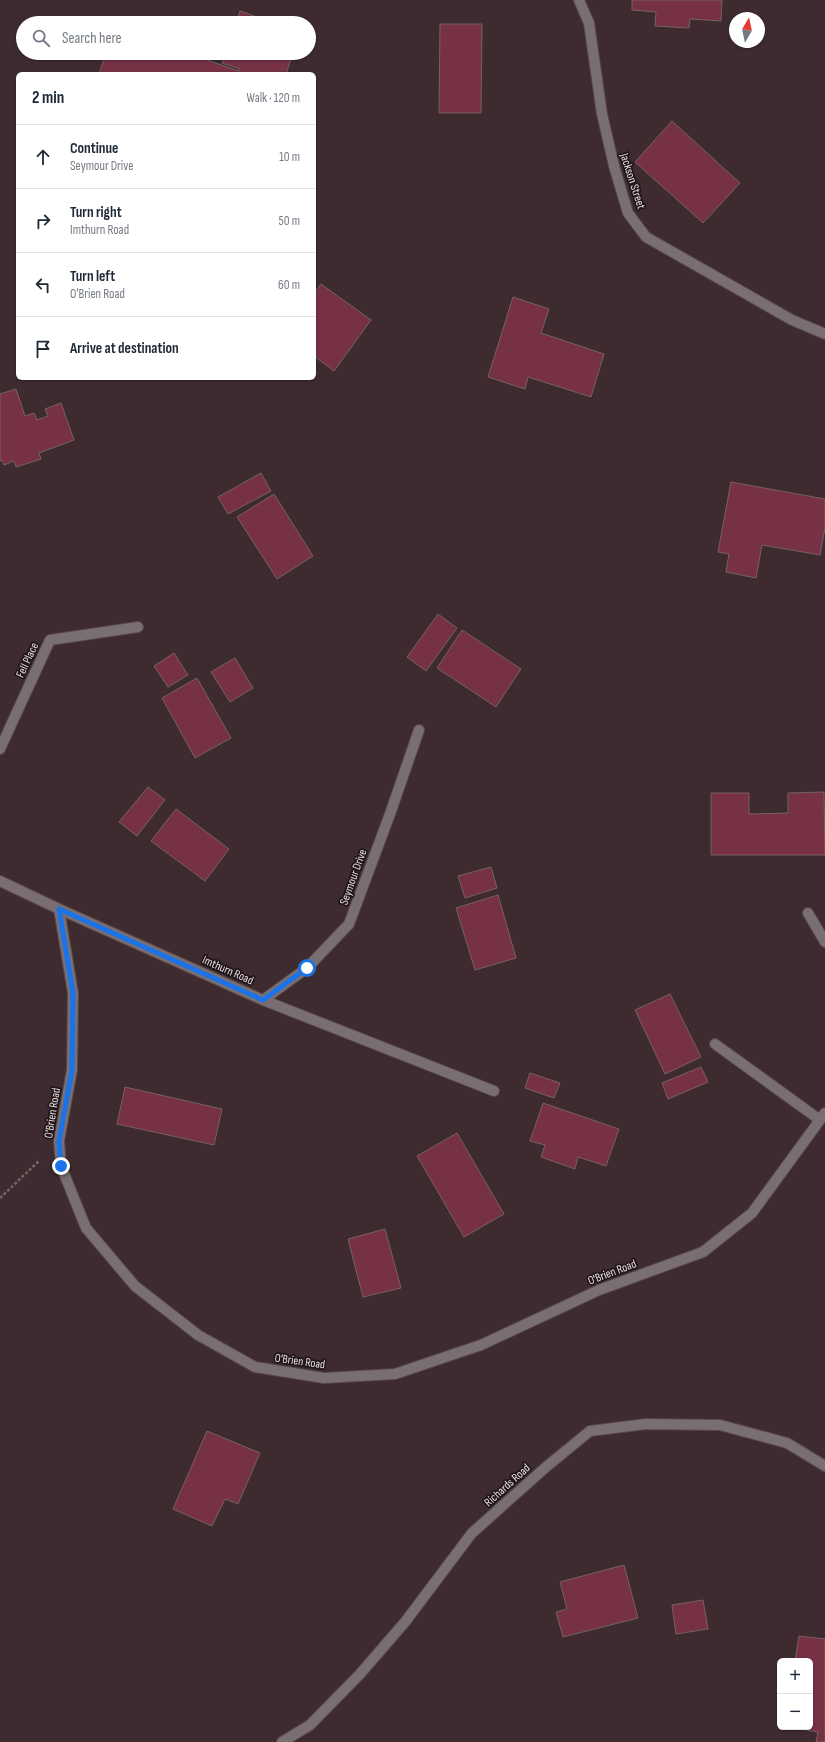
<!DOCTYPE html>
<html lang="en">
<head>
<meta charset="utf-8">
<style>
	body { margin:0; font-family:"Sofia Sans Condensed",sans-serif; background:#f2f2f3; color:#1f2937 }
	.controls { position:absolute; right:12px; bottom:12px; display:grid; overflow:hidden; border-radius:6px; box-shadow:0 1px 3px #0004 }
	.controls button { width:36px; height:36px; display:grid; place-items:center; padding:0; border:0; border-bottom:1px solid #e0e1e3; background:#fff; color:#1f2937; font:20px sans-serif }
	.compass { position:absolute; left:729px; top:12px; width:36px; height:36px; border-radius:50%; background:#fff; box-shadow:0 1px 3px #0004; rotate:9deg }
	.stop { position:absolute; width:12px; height:12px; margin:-9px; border:3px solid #1a73e8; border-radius:50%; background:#fff }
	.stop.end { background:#1a73e8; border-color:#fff; box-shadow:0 1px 4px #0008 }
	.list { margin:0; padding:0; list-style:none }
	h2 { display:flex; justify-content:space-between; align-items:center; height:52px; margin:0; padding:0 16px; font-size:17px }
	h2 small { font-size:13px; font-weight:400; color:#747a83 }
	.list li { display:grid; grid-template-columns:26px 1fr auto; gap:12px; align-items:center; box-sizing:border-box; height:64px; padding:0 16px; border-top:1px solid #e0e1e3 }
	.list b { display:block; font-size:15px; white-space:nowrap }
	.list p { margin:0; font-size:13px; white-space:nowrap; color:#747a83 }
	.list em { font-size:13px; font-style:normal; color:#747a83 }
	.icon { flex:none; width:22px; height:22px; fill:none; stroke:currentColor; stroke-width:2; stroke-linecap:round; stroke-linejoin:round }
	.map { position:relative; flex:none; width:825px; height:1742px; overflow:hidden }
	.search { position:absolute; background:#fff; box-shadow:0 1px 3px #0004; left:16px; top:16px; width:300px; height:44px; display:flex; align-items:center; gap:10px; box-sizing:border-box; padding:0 14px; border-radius:22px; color:#747a83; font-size:15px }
	.panel { position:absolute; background:#fff; box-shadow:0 1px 3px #0004; left:16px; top:72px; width:300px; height:308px; border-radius:6px }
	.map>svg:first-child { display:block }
	.building { fill:#763145; stroke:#766165 }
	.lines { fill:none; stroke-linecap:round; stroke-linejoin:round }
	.minor-casing { stroke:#59474b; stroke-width:12 }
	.path { stroke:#756568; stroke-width:2.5; stroke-dasharray:3 2; stroke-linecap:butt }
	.minor { stroke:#796f71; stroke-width:10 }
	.route { stroke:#1a73e8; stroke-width:5 }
	.labels { text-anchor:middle; stroke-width:3.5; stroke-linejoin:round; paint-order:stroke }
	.street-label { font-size:12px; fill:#e9dcdf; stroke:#1f1618 }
</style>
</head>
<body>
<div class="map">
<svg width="825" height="1742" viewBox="0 0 825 1742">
	<rect width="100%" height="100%" fill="#3d2b2f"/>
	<path class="building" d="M632,0H722L721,21L690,19L689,28L655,26L656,12L632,10Z
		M240,11L274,23H236Z
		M440,24H482L481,113H439Z
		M106,53H209L207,60L239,71L240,69L222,63L225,53H293L286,74H99Z
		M672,121L740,183L703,223L635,162Z
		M321,284L371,320L334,371L314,356V294Z
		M513,297L549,309L541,333L604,354L591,397L528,377L525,389L488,377Z
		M16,389L25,416L34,413L37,420L48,416L45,409L61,403L74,440L39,453L41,459L16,467L14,461L4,465L2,460L0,461V394Z
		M261,473L271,491L228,514L218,497Z
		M731,482L825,499V528L820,555L762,545L756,578L726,572L729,554L718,552Z
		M274,494L313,556L277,579L237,517Z
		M438,614L457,628L426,671L407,657Z
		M462,630L521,669L496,707L437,668Z
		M174,653L188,675L168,687L154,666Z
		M235,658L253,688L230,702L211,672Z
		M197,678L231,738L195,758L162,698Z
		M148,787L165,800L137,836L119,822Z
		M824,792L825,855H711V793H749V814L788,813V793Z
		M176,809L229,849L205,881L151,841Z
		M491,867L497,888L465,898L458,876Z
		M498,895L516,958L475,970L456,908Z
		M670,994L701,1057L665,1074L635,1010Z
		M701,1067L708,1082L668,1099L662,1083Z
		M530,1073L560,1083L554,1098L525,1088Z
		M125,1087L222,1109L214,1145L117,1124Z
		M543,1103L619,1129L606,1166L578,1157L575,1169L541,1157L545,1145L530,1141Z
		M457,1133L504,1214L464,1237L417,1156Z
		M385,1229L401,1288L363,1297L348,1239Z
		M207,1431L260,1453L238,1504L225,1499L212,1526L173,1509Z
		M624,1565L638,1618L563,1637L556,1612L567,1609L560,1582Z
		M703,1600L708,1629L676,1634L672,1605Z
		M799,1636L825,1639V1742H816L818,1732L802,1729V1727H810V1661H795Z"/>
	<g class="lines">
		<g class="minor-casing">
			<path id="minor" d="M579,0L589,23L602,114L614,166L628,213L646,237L792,320L825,334
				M0,749L50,640L138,627
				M0,881L59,909L263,1000L494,1091
				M59,909L73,993L72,1070L59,1141L61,1166L86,1228L135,1286L198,1335L255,1367L324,1378L395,1374L481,1345L599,1290L703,1252L752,1213L825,1113
				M808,913L825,942
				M263,1000L307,968L349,924L390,814L419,730
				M715,1044L820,1120
				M282,1742L310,1725L360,1674L405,1622L472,1533L546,1467L590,1431L646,1424L720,1425L787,1443L825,1466"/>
		</g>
		<path class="path" d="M0,1198L40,1160"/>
		<use href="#minor" class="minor"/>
	</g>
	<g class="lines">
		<path class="route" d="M61,1166L59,1141L72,1070L73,993L59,909L263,1000L307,968"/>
	</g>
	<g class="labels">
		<g class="street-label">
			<text transform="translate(633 181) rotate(72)" y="4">Jackson Street</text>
			<text transform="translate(27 660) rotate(-65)" y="4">Fell Place</text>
			<text transform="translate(353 877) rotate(-70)" y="4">Seymour Drive</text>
			<text transform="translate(228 970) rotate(24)" y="4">Imthurn Road</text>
			<text transform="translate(52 1113) rotate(-81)" y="4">O'Brien Road</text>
			<text transform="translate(612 1272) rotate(-21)" y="4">O'Brien Road</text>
			<text transform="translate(300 1361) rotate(8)" y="4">O'Brien Road</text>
			<text transform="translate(507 1485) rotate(-42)" y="4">Richards Road</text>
		</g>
	</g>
</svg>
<div class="controls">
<button>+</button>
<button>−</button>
</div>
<svg class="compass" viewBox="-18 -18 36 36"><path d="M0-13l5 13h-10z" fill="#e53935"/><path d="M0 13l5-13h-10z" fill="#747a83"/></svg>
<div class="stop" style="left:307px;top:968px"></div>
<div class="stop end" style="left:61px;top:1166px"></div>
<div class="search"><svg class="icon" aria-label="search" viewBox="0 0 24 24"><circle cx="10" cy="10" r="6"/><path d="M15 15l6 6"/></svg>Search here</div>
<section class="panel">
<h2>2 min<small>Walk · 120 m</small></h2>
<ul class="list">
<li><svg class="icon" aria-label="ahead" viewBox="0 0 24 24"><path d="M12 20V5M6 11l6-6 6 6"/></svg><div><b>Continue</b><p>Seymour Drive</p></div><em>10 m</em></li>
<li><svg class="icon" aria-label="right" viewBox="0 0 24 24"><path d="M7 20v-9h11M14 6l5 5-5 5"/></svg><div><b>Turn right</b><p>Imthurn Road</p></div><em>50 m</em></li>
<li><svg class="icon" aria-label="left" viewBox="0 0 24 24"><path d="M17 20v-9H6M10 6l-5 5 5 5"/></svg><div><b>Turn left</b><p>O'Brien Road</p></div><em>60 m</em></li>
<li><svg class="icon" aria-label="arrive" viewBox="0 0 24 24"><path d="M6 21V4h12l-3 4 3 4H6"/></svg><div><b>Arrive at destination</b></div></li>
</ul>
</section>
</div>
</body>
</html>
